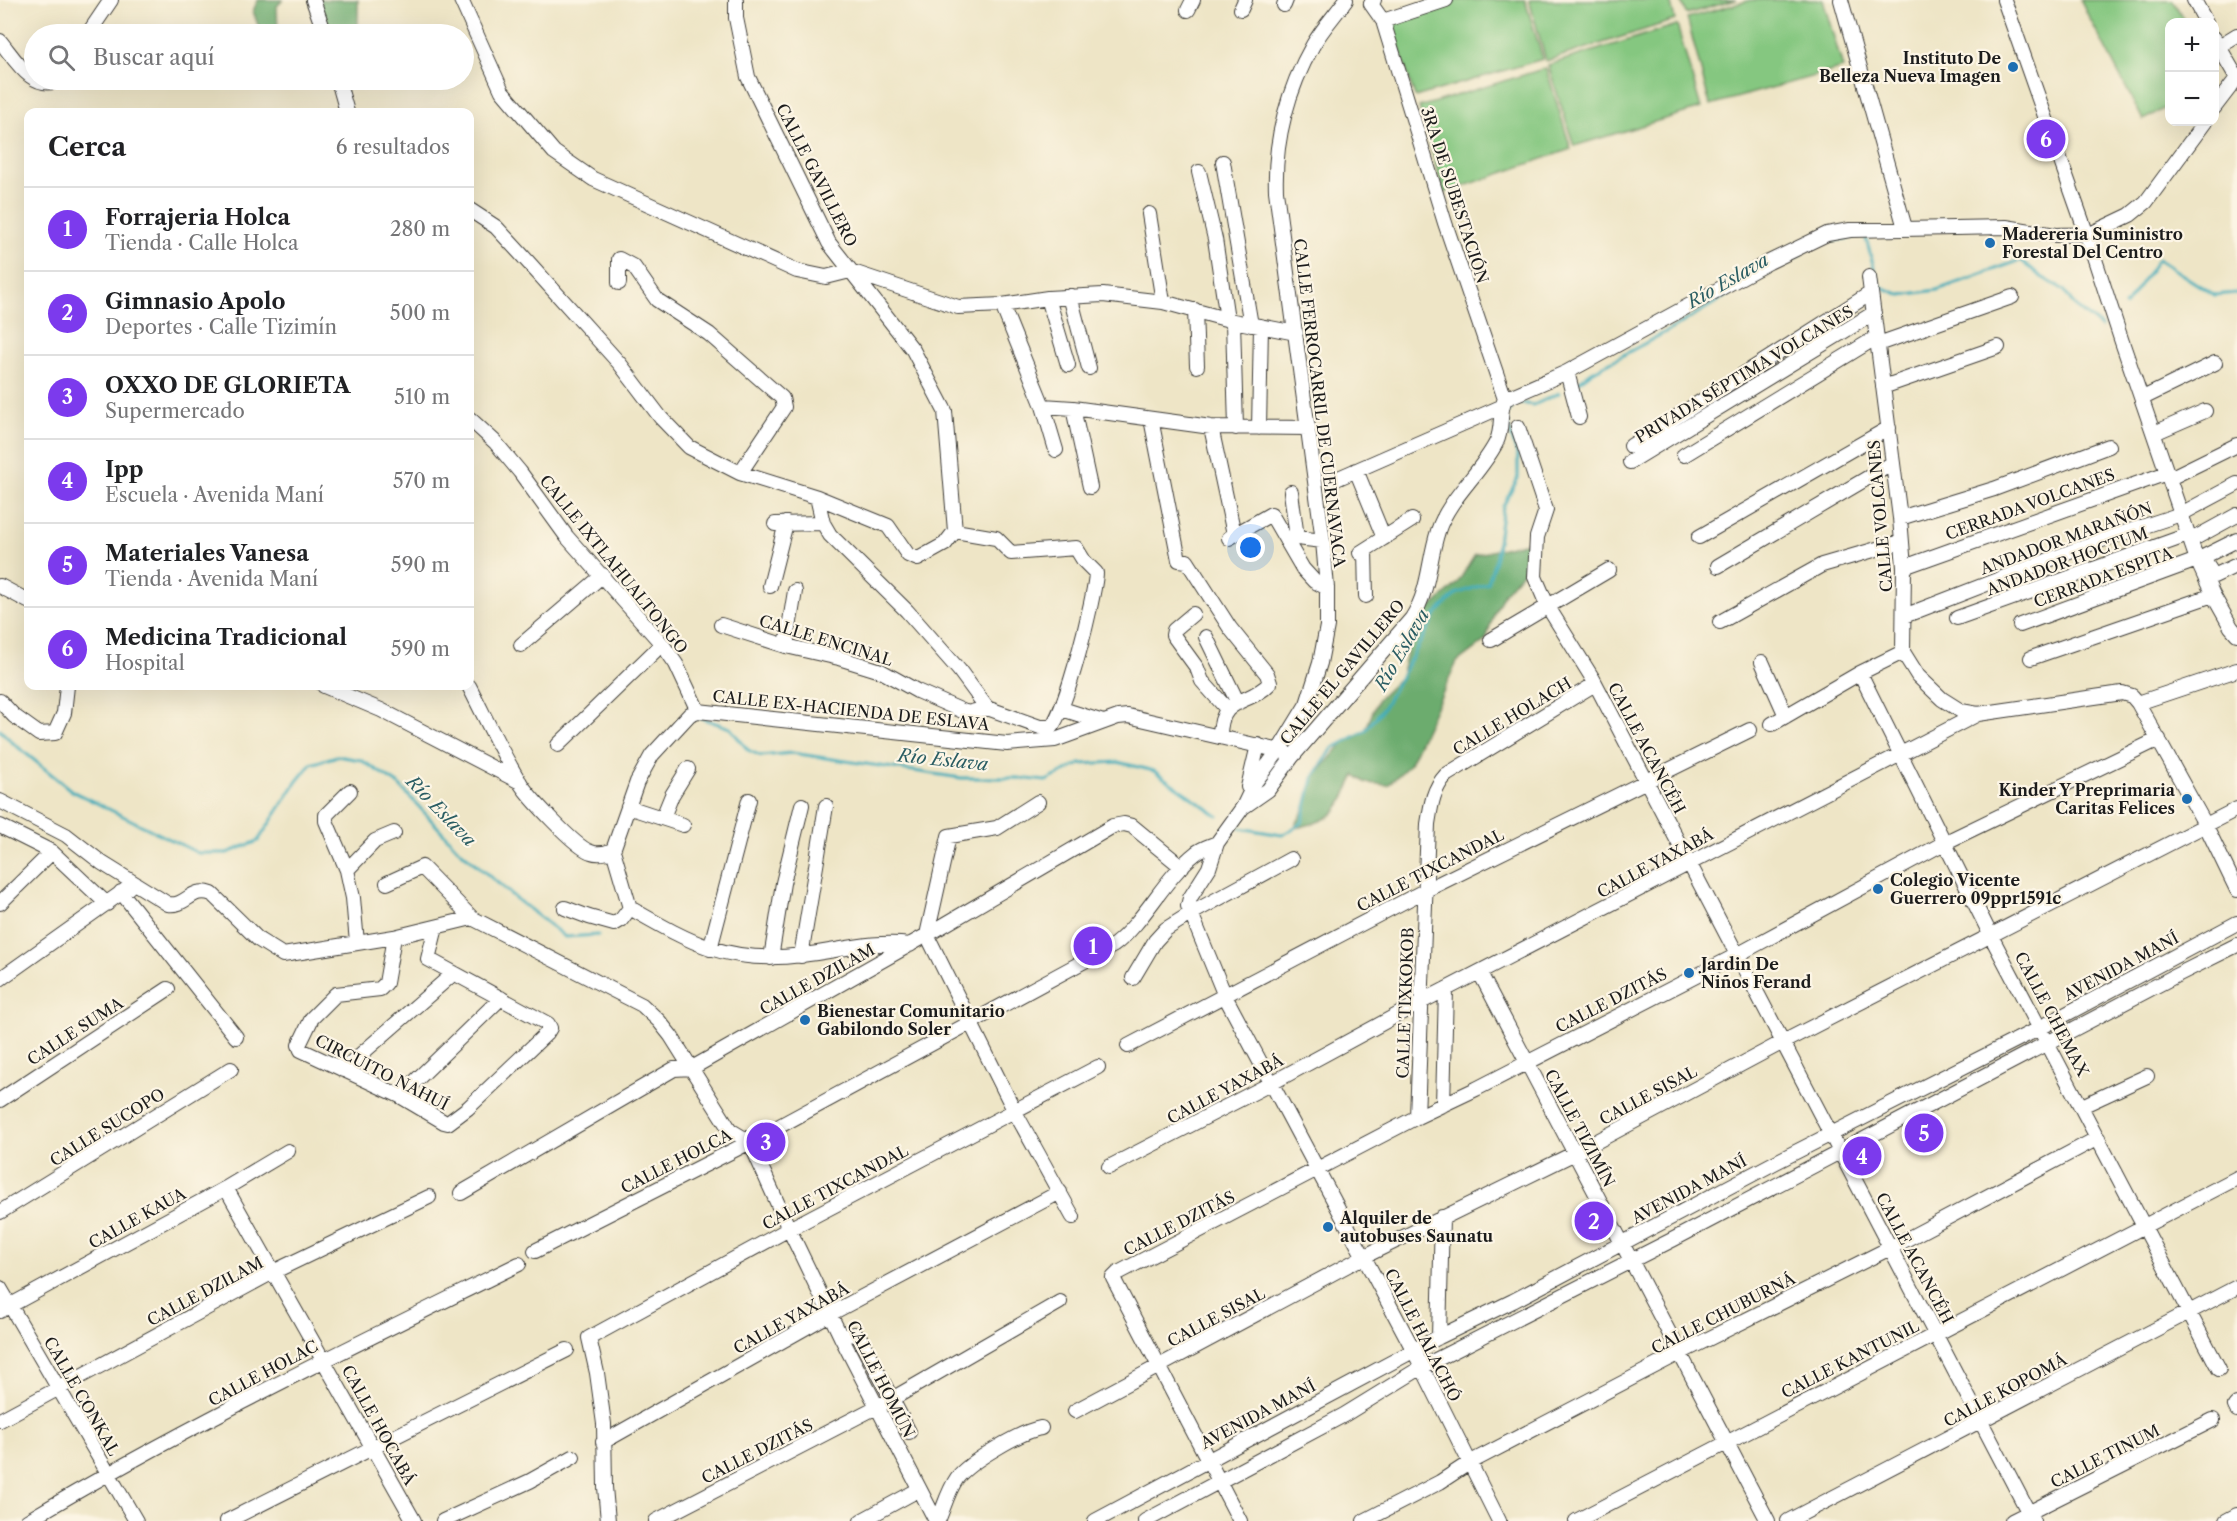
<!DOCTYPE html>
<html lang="es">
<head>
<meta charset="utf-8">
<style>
	body { margin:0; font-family:"Libre Caslon Text",serif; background:#f6f6f6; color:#202124 }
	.controls { position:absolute; right:18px; top:18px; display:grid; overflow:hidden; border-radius:12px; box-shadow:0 6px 24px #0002 }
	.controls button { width:54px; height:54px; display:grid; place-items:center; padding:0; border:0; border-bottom:2px solid #e0e0e0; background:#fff; color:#202124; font:30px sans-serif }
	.you { position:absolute; left:1251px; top:548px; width:21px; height:21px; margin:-15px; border:4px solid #fff; border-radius:50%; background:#1a73e8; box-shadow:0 0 0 9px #1a73e833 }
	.badge { display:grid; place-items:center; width:39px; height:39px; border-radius:50%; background:#7c3aed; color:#fff; font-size:20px; font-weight:700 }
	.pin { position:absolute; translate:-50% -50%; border:3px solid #fff; box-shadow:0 2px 6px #0006 }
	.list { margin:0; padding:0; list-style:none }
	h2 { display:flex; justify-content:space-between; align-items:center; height:78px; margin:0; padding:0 24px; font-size:26px }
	h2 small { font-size:20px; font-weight:400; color:#757577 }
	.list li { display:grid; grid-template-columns:39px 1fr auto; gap:18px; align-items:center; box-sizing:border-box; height:84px; padding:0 24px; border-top:2px solid #e0e0e0 }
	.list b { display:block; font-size:22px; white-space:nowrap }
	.list p { margin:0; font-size:20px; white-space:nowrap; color:#757577 }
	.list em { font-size:20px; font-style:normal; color:#757577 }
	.icon { flex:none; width:33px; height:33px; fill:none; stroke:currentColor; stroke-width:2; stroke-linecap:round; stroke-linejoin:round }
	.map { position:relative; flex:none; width:2237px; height:1521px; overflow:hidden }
	.search { position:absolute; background:#fff; box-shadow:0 6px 24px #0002; left:24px; top:24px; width:450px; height:66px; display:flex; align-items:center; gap:15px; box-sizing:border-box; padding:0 21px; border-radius:33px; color:#757577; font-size:22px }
	.panel { position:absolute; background:#fff; box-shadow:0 6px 24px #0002; left:24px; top:108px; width:450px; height:582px; border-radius:12px }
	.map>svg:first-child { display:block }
	.green { fill:#85c780; stroke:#50724e; stroke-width:1.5 }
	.forest { fill:#6cac6e; stroke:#446445; stroke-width:1.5 }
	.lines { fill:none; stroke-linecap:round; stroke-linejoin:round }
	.stream { stroke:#3cacba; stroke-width:3 }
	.minor-casing { stroke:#3c3a36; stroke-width:16 }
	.minor { stroke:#fff; stroke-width:14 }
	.poi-dot { fill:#1f6fb2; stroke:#fcf5e5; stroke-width:2 }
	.labels { text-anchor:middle; stroke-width:4.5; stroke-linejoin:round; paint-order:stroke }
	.poi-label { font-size:16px; font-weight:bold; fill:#1c1c1c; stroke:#fcf5e5; text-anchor:start }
	.street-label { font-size:16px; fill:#1c1c1c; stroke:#fcf5e5 }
	.water-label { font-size:18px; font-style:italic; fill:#2a5d63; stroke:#fcf5e5 }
</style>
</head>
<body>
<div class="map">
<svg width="2237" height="1521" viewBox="0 0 2237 1521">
	<rect width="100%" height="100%" fill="#fcf5e5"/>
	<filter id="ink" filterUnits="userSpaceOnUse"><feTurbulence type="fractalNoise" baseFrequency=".0167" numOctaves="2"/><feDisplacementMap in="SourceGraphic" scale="12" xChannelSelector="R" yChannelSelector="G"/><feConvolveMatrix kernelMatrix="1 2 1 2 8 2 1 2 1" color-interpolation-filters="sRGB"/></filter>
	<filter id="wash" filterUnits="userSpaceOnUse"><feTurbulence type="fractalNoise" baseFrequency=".008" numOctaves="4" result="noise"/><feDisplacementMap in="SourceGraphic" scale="24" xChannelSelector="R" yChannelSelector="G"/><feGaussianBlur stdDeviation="1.35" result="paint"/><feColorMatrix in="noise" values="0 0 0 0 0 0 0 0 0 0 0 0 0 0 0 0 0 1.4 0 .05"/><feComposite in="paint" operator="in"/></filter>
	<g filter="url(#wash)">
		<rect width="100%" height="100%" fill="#eee5c6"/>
		<path class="green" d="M1452,0H1525L1543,59L1415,97L1390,20Z
			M1529,0H1670L1675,20L1546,61Z
			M1681,0H1736L1686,14Z
			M1751,0H1823L1843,68L1710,105L1687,18Z
			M2080,0H2173L2185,22H2170L2169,106L2143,120Z
			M1677,25L1701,108L1574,146L1548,65Z
			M1546,68L1571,149L1444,193L1419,107Z"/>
		<path class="forest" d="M258,0H283L277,6L278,34H261L253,11Z
			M310,0H358V29L323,26Z
			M1532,541L1533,564L1525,569L1504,593L1494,614L1486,640L1457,662L1409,765L1388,785L1366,783L1355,775C1337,812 1337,820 1294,828L1305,808L1313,778L1344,742L1365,731L1378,699L1401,677L1413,628L1427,611L1457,584L1475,555Z"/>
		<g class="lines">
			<path class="stream" d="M1865,235L1879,286L1901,295L1937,290L2021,260L2040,276L2064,290L2074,305L2101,327
				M1833,241L1858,236
				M2125,306L2158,259L2214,295L2237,293
				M1576,384L1592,372L1675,327L1749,282L1801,254
				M1507,412L1515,403L1534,405L1559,393
				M698,717L730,728L748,750L761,756L792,753L961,778H1018L1046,781L1080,764L1118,762L1154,771L1218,816
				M0,730L13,743L72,791L198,853H227L258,841L297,781L311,764L337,756L361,760L398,784L457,848L514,897L565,937L598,935
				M1240,828L1282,835L1302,823L1313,778L1333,748L1365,731L1384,707L1436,614L1456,594L1488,583L1496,556L1503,506L1518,478V458L1507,421"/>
		</g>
	</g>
	<g filter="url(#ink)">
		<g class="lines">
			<g class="minor-casing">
				<path id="minor" d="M313,0L325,34
					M461,0L502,91L554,152L593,179L797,271L826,277L850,271L958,307L1002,305L1048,298L1103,295L1163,302L1233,321L1296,333
					M1346,0C1335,15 1322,29 1313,45C1288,89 1274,140 1276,191L1323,541L1327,588V626L1320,663L1307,704L1279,750L1255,782L1243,807L1217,843L1209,868L1190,898L1188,906L1225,996L1414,1351L1499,1521
					M1374,0L1371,4L1383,21L1445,223L1505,399
					M1841,0L1905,228
					M2004,0L2087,235L2122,342L2197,560L2213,595L2231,627L2237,634
					M2194,0L2206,22
					M1284,5L1286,0
					M1241,9L1245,0
					M1188,10L1193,0
					M1383,21L1446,0
					M88,34L111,0
					M2214,38L2237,78
					M0,41C15,59 33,92 59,80
					M2219,46L2237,35
					M338,80L347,112
					M2214,108L2237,78
					M1223,162L1251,325
					M1199,172L1215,239L1227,319
					M470,210L496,227L520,253L620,364L661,418L689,447L740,473
					M1149,214L1163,302
					M1869,277L1900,518L1904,567L1903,652L1918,676L1942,699L1961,711L1978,714
					M619,283V259L634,267L657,300L709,334L782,398L784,407L740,473L817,497L888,526L908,555L918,559L945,544L955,531L945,411L913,350L829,243L748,77L736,18V0
					M1070,296L1089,368
					M1048,298L1068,365
					M1002,305L1043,406L1056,450
					M1195,310L1197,366
					M1233,321L1236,428
					M1878,344L2012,297
					M1567,372L1579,417
					M1883,387L1998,347
					M2147,396L2215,363
					M1043,406L1073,408L1211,427L1309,428
					M1073,408L1090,487
					M470,419L495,442L520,472L567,537L662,644L676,664L698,711
					M1151,419L1179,560L1187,561L1230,628L1267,674L1270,683C1249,706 1220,695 1220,736
					M1211,427L1234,534
					M1518,427L1546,510L1537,537L1535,577L1548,607L1593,679L2033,1521
					M1259,428L1261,326
					M2159,431L2205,411
					M1631,446L1871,293
					M1684,455L1877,337
					M1630,462L1874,313
					M1356,470L1384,538
					M2174,476L2237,445
					M1334,480L1501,407
					M1291,492L1297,538L1323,541
					M817,497L823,523L830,535L907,611L959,670L987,708L1040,727H1051C1066,712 1095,596 1096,573L1084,561L1076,548L1011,553L996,538L955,531
					M1900,518L1994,489L2109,446
					M775,524L823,523
					M1699,537L1889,428
					M1229,538L1271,514L1303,569L1314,581L1327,588
					M2195,538L2237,515
					M1365,550L1366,596
					M1360,553L1412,520
					M2203,557L2237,540
					M2205,562L2214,576L2237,565
					M1718,566L1893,463
					M1904,567L2167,473
					M0,586L28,601
					M770,586L786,523
					M1193,614L1174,630L1173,635L1197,668L1202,681L1227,709
					M1904,616L2090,544L2181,514L2237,484
					M1957,618L2188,535
					M1720,622L1822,565L1901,542
					M721,625L786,646L839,658L881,671L917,691L967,713L987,708
					M2020,625L2197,560
					M1206,637L1238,703
					M1491,640L1609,570
					M521,645L603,575
					M786,646L795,591
					M2031,658L2213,595
					M1762,662L1786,716
					M1860,673L1991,936L2219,1369
					M324,686L381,710L520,782
					M469,686C485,717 500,750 519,781C527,795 576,848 591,852C599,855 606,853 613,850
					M0,701L14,716L39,734L55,733L64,713L67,686
					M2138,703L2237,670
					M1062,709L1103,722
					M1772,724L1860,673L1903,652
					M558,745L662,644
					M1248,787L1258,745
					M350,791L326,815V821L347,870L353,898L357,943
					M0,801L66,835L102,863L168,904C187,907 191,886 212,894L259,940L283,955L394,937L472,918
					M1038,802L997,828L949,836L927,935L1015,1112L1073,1217
					M1245,806L1268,790L1292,757L1412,618C1430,589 1428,562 1438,531C1449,498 1480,474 1496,443C1504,427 1498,413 1505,399L1567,372L1769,262L1827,234L1850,230L2006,227L2056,235L2090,234L2130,215L2146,202L2205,122
					M628,807L683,825
					M663,817L672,795L688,769
					M0,826L52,852L107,904
					M347,870L375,841L394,833
					M387,883L422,867L472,918L642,1005L659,1021L671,1036L730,1130L750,1142L789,1229L841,1337L936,1521
					M121,892L236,1037
					M0,903L52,852
					M565,908L589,917L614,924L621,920L630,908
					M630,908L613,850L637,782L652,755L690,714L698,711L1007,744L1055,740L1118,717L1128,716L1285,752
					M630,908C691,943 729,965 802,955C839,951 873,940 910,945
					M394,937L386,983L380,989L336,994L312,1018L299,1045L301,1050L400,1096L444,1122L448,1123L468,1108L547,1033L550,1028L548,1024L428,959L436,927
					M710,949L749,800
					M801,956L826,806
					M771,958L783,883L802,805
					M1480,973L1768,1521
					M1133,978L1155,941L1166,929L1190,914L1291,859
					M0,979L128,888
					M1128,1046L1426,890L1750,730
					M343,1070L454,973
					M400,1096L501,998
					M0,1100L168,989
					M1443,1105L1446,989
					M2082,1106L2147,1076
					M1417,1117L1428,824C1431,805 1433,789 1446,775L1595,684
					M1109,1167L1270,1084L1423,1001L1978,714L2122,693L2132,696L2138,703L2206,826L2237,890
					M226,1188L414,1521
					M461,1193L674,1069L692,1068L927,935L1113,826L1124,824L1132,826L1182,867
					M0,1212L231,1069
					M535,1251L750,1142L1114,945C1145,921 1164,878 1196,853C1202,848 1210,846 1217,843
					M0,1288L136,1521
					M0,1311L226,1188L288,1151
					M841,1337L854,1334L860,1338L909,1432
					M1439,1337L1442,1217
					M2237,1404L2235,1406L2237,1410
					M1075,1411L1363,1257L1575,1153L1783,1042L2237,809
					M0,1420L273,1272L429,1197
					M603,1442L830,1314L1060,1192
					M27,1521C186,1426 353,1346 519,1264
					M227,1521L567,1350
					M443,1521L530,1481L573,1457
					M608,1521L605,1487L604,1424L597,1373L589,1338L789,1229L1098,1067
					M656,1521L892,1399L1060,1302
					M861,1521L918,1490
					M938,1521C944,1507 948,1491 957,1478C969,1462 1022,1431 1041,1428
					M1095,1521L1439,1337L1513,1301L1776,1162L2040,1028L2237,923
					M1145,1521L1344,1415L1422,1367L1674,1239L2175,976L2237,945
					M1240,1521L1113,1278L1118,1273L1417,1117L1476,1089L1737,955L1946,842L2159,739
					M1364,1521L1440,1482L1469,1463L1680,1353L1890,1248L2098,1138
					M1576,1521L2237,1178
					M1788,1521L2237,1287
					M2012,1521L2213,1420
					M2226,1521L2237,1515"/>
			</g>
			<use href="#minor" class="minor"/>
		</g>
	</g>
	<g class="poi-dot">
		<circle cx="2013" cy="67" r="6"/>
		<circle cx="1990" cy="243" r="6"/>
		<circle cx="2187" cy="799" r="6"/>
		<circle cx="1878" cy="889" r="6"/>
		<circle cx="1689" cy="973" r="6"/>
		<circle cx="805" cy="1020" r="6"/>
		<circle cx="1328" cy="1227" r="6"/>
	</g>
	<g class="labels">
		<g class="poi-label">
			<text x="2001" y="64" text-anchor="end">Instituto De<tspan x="2001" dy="18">Belleza Nueva Imagen</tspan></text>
			<text x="2002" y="240">Madereria Suministro<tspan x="2002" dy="18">Forestal Del Centro</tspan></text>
			<text x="2175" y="796" text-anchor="end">Kinder Y Preprimaria<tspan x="2175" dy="18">Caritas Felices</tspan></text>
			<text x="1890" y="886">Colegio Vicente<tspan x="1890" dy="18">Guerrero 09ppr1591c</tspan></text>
			<text x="1701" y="970">Jardin De<tspan x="1701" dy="18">Niños Ferand</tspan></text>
			<text x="817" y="1017">Bienestar Comunitario<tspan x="817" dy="18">Gabilondo Soler</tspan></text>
			<text x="1340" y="1224">Alquiler de<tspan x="1340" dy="18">autobuses Saunatu</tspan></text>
		</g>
		<g class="street-label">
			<text transform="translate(817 175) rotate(63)" y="6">CALLE GAVILLERO</text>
			<text transform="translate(1455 195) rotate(72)" y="6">3RA DE SUBESTACIÓN</text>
			<text transform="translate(1744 374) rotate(-31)" y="6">PRIVADA SÉPTIMA VOLCANES</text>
			<text transform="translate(1320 403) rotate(83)" y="6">CALLE FERROCARRIL DE CUERNAVACA</text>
			<text transform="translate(2030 504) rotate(-20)" y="6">CERRADA VOLCANES</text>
			<text transform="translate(1880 516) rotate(-95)" y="6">CALLE VOLCANES</text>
			<text transform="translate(2066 538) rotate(-20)" y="6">ANDADOR MARAÑÓN</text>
			<text transform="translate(2067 561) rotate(-20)" y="6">ANDADOR HOCTUM</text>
			<text transform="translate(614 564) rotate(51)" y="6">CALLE IXTLAHUALTONGO</text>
			<text transform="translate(2103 577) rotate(-20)" y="6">CERRADA ESPITA</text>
			<text transform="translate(826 640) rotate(17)" y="6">CALLE ENCINAL</text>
			<text transform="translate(1342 672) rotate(-50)" y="6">CALLE EL GAVILLERO</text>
			<text transform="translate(851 710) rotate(6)" y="6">CALLE EX-HACIENDA DE ESLAVA</text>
			<text transform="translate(1512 716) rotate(-31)" y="6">CALLE HOLACH</text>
			<text transform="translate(1647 748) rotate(62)" y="6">CALLE ACANCÉH</text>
			<text transform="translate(1655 863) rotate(-28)" y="6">CALLE YAXABÁ</text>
			<text transform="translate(1430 870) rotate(-27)" y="6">CALLE TIXCANDAL</text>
			<text transform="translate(2121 966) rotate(-28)" y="6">AVENIDA MANÍ</text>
			<text transform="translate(817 979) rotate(-29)" y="6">CALLE DZILAM</text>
			<text transform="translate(1611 1000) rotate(-27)" y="6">CALLE DZITÁS</text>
			<text transform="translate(1405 1003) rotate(-88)" y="6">CALLE TIXKOKOB</text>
			<text transform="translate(2052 1014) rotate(62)" y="6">CALLE CHEMAX</text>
			<text transform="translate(75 1031) rotate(-33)" y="6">CALLE SUMA</text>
			<text transform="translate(382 1072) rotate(27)" y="6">CIRCUITO NAHUÍ</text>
			<text transform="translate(1225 1089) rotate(-28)" y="6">CALLE YAXABÁ</text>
			<text transform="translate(1648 1095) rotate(-28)" y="6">CALLE SISAL</text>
			<text transform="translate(107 1127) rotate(-32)" y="6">CALLE SUCOPO</text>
			<text transform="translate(1580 1128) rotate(62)" y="6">CALLE TIZIMÍN</text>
			<text transform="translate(676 1161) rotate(-27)" y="6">CALLE HOLCA</text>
			<text transform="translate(835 1187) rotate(-28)" y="6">CALLE TIXCANDAL</text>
			<text transform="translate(1689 1189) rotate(-28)" y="6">AVENIDA MANÍ</text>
			<text transform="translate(137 1218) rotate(-29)" y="6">CALLE KAUA</text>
			<text transform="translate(1179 1223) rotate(-27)" y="6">CALLE DZITÁS</text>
			<text transform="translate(1915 1258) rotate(62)" y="6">CALLE ACANCÉH</text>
			<text transform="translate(205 1291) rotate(-28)" y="6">CALLE DZILAM</text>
			<text transform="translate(1723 1313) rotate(-27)" y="6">CALLE CHUBURNÁ</text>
			<text transform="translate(1216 1317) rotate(-28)" y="6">CALLE SISAL</text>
			<text transform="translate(791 1318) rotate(-29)" y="6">CALLE YAXABÁ</text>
			<text transform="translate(1423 1335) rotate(63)" y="6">CALLE HALACHÓ</text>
			<text transform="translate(1850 1359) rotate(-27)" y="6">CALLE KANTUNIL</text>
			<text transform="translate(263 1373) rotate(-28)" y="6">CALLE HOLAC</text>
			<text transform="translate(881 1379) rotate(63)" y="6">CALLE HOMÚN</text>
			<text transform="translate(2005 1390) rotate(-28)" y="6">CALLE KOPOMÁ</text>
			<text transform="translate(82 1396) rotate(60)" y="6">CALLE CONKAL</text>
			<text transform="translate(1258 1414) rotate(-28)" y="6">AVENIDA MANÍ</text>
			<text transform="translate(379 1425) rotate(61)" y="6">CALLE HOCABÁ</text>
			<text transform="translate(757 1451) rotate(-27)" y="6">CALLE DZITÁS</text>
			<text transform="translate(2105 1456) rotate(-27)" y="6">CALLE TINUM</text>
		</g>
		<g class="water-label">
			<text transform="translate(1728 281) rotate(-30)" y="6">Río Eslava</text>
			<text transform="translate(1402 650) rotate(-60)" y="6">Río Eslava</text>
			<text transform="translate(943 760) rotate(6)" y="6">Río Eslava</text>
			<text transform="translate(441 811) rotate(46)" y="6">Río Eslava</text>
		</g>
	</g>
</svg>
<div class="controls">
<button>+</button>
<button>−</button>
</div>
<div class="you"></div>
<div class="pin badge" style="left:1093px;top:946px">1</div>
<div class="pin badge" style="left:1594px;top:1221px">2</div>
<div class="pin badge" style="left:766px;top:1142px">3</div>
<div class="pin badge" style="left:1862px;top:1156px">4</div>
<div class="pin badge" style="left:1924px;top:1133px">5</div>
<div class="pin badge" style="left:2046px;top:139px">6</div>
<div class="search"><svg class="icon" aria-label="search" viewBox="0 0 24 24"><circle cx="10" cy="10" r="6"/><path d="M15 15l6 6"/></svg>Buscar aquí</div>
<section class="panel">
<h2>Cerca<small>6 resultados</small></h2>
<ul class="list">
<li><span class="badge">1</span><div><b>Forrajeria Holca</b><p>Tienda · Calle Holca</p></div><em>280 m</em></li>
<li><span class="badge">2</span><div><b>Gimnasio Apolo</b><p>Deportes · Calle Tizimín</p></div><em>500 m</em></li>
<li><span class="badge">3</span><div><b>OXXO DE GLORIETA</b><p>Supermercado</p></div><em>510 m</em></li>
<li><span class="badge">4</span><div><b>Ipp</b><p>Escuela · Avenida Maní</p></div><em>570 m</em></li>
<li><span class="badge">5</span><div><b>Materiales Vanesa</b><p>Tienda · Avenida Maní</p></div><em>590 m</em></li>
<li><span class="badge">6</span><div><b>Medicina Tradicional</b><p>Hospital</p></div><em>590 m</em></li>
</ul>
</section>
</div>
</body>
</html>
